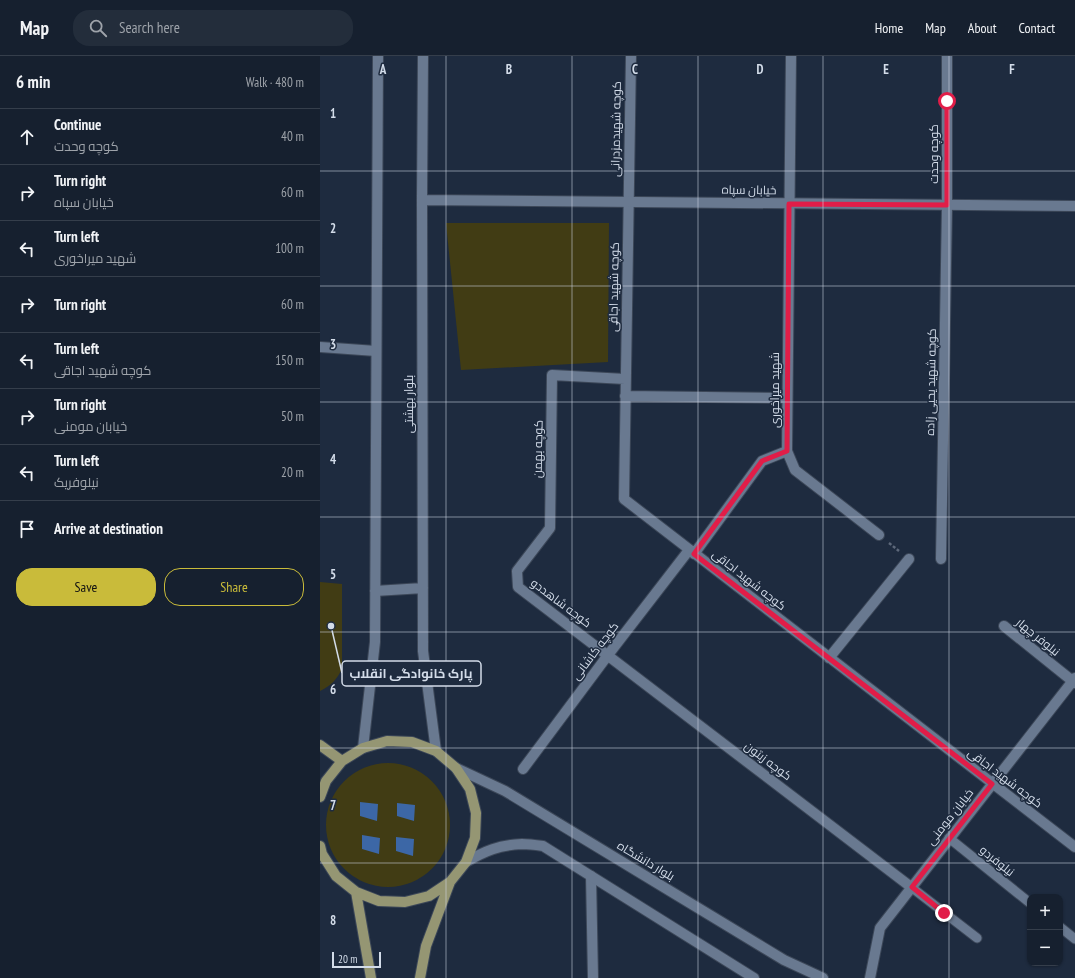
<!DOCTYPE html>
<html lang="en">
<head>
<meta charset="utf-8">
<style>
	body { margin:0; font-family:"PT Sans Narrow",Cairo,sans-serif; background:#232d3b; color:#f1f3f6 }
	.controls { position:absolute; right:12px; bottom:12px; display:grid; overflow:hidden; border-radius:8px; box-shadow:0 1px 3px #0004 }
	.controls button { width:36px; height:36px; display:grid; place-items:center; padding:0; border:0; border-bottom:1px solid #353e4b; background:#16202f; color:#f1f3f6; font:20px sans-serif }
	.scale { position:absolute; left:12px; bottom:10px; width:49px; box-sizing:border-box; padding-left:4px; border:2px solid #d3dce9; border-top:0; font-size:11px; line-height:14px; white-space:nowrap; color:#d3dce9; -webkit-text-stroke:3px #1e2b3f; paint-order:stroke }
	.stop { position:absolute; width:12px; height:12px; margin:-9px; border:3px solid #e11d48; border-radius:50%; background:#fff }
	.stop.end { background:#e11d48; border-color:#fff; box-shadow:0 1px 4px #0008 }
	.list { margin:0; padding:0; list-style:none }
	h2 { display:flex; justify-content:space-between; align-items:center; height:52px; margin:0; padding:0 16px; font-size:17px }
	h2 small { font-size:13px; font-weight:400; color:#9ea3aa }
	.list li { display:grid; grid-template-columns:26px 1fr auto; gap:12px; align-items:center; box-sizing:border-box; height:56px; padding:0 16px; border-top:1px solid #353e4b }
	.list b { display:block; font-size:15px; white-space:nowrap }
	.list p { margin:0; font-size:13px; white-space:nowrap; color:#9ea3aa }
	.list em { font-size:13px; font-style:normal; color:#9ea3aa }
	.actions { display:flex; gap:8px; padding:12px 16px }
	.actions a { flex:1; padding:9px 0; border:1px solid #c9bb3a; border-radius:16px; text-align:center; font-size:14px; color:#c9bb3a }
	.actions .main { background:#c9bb3a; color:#111 }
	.icon { flex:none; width:22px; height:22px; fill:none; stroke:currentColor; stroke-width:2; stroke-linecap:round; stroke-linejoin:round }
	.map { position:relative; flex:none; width:755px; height:922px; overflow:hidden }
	header { display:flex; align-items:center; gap:24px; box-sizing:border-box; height:56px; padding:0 20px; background:#16202f; border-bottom:1px solid #353e4b }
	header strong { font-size:19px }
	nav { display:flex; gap:22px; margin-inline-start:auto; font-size:14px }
	.search { width:280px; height:36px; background:#232d3b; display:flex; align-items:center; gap:10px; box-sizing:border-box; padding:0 14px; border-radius:16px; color:#9ea3aa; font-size:15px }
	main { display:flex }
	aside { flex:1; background:#16202f }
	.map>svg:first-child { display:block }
	.green { fill:#413c14 }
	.water { fill:#3c67a6 }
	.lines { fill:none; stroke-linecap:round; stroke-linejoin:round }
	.lane-casing { stroke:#3c4758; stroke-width:11 }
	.street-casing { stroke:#3c4758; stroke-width:12 }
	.secondary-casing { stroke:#3c4758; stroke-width:12 }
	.primary-casing { stroke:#3c4758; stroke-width:12 }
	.path { stroke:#5d687a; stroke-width:2.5; stroke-dasharray:3 2; stroke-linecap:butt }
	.lane { stroke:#697990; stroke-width:9 }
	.street { stroke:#697990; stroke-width:10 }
	.secondary { stroke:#697990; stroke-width:10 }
	.primary { stroke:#959673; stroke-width:10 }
	.route { stroke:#e11d48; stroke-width:5 }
	.grid { fill:none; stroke:#d3dce9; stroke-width:1; stroke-opacity:0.55 }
	.labels { text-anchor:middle; stroke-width:3; stroke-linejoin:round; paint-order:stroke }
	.street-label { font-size:12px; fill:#d3dce9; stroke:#1e2b3f }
	.grid-label { font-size:13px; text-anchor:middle; font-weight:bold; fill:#d3dce9; stroke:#1e2b3f; stroke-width:3; stroke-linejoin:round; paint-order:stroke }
	.leader { fill:none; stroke:#d3dce9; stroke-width:1.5 }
	.callout-dot { fill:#d3dce9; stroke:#1e2b3f; stroke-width:1.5 }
	.callout { fill:#1e2b3f; stroke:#d3dce9; stroke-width:1.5 }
	.callout-label { font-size:13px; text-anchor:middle; font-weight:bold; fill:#d3dce9 }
</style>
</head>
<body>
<header>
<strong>Map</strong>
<div class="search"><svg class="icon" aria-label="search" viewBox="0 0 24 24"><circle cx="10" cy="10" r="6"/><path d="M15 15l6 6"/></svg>Search here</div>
<nav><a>Home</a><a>Map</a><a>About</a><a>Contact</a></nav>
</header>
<main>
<aside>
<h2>6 min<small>Walk · 480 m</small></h2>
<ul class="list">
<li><svg class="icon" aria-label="ahead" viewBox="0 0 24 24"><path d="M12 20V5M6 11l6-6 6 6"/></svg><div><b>Continue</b><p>کوچه وحدت</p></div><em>40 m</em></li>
<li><svg class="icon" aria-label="right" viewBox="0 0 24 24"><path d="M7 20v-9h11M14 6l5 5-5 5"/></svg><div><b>Turn right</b><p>خیابان سپاه</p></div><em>60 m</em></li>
<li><svg class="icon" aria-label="left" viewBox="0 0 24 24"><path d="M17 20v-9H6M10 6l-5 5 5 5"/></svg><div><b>Turn left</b><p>شهید میراخوری</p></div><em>100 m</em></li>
<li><svg class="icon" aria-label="right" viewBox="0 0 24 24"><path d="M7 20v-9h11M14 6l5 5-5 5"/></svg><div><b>Turn right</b></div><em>60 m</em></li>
<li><svg class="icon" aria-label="left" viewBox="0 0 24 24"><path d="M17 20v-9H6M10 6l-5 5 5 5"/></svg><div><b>Turn left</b><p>کوچه شهید اجاقی</p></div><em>150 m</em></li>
<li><svg class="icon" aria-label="right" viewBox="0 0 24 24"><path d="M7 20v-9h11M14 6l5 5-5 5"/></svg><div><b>Turn right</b><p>خیابان مومنی</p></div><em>50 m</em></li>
<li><svg class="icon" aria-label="left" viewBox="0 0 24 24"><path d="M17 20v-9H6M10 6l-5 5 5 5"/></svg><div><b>Turn left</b><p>نیلوفریک</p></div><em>20 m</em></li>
<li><svg class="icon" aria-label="arrive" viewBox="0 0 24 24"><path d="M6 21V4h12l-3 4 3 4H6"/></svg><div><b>Arrive at destination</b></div></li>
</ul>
<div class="actions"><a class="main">Save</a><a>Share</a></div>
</aside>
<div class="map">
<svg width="755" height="922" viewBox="0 0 755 922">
	<rect width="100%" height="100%" fill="#1e2b3f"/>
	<path class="green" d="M126,167H289L288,306L141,314Z
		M0,526L22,528V613C17,623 11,630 0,635Z
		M6 769a62 62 0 1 1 124 0a62 62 0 1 1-124 0Z"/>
	<path class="water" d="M40,746L58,748L57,765L40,760Z
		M77,747L95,749L94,765L77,760Z
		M42,779L60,782L59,798L42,793Z
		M76,781L94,783L93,800L76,795Z"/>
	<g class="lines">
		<g class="lane-casing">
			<path id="lane" d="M629,782L710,847
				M591,831L657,882
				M740,871L755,883"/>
		</g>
		<g class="street-casing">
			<path id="street" d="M311,0L304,443L755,791
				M471,0L467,395L475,414L559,479
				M0,291L56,295
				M305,323L232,319L230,472L197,515L198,531L591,831
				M305,340L467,342
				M374,498L442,405L467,395
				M621,503L627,149V0
				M684,570L755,627
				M509,602L589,503
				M203,713L288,599L369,494
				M271,820L273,922
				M550,922L560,872L755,622"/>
		</g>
		<g class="secondary-casing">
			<path id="secondary" d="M103,0L102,144L103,595L116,695
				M102,144L755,150
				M55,535L103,532
				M43,692L55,586L58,0
				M136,712L185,735L464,904L503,922
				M146,806C165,795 179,789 202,788C209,788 216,789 223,790L434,922"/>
		</g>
		<g class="primary-casing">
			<path id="primary" d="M0,689L22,705
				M0,741L6,725L22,705L43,692L67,685L92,686L116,695L136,712L150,733L156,757L155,782L146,806L130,826L109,840L85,846L59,845L36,836L16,820L2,798L0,790
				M36,836L51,922
				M100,922L106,890L130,826"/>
		</g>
		<path class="path" d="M569,487L579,495"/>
		<use href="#lane" class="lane"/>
		<use href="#street" class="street"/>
		<use href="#secondary" class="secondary"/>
		<use href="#primary" class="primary"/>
	</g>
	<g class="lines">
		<path class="route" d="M624,857L592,831L672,728L374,498L442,405L467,395L469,148L627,149V45"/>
	</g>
	<path class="grid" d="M126,0V922M252,0V922M378,0V922M503,0V922M629,0V922M0,115H755M0,230H755M0,346H755M0,461H755M0,576H755M0,692H755M0,807H755"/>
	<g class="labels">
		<g class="street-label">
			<text transform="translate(296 73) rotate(-89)" y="4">کوچه شهیدمزدرانی</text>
			<text transform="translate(614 98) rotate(-90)" y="4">کوچه وحدت</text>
			<text transform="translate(429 134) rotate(1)" y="4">خیابان سپاه</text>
			<text transform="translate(294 231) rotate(-89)" y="4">کوچه شهید اجاقی</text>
			<text transform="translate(611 326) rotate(-89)" y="4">کوچه شهید یحیی زاده</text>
			<text transform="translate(455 334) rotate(-90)" y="4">شهید میراخوری</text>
			<text transform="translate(89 348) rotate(-90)" y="4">بلوار بهشتی</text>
			<text transform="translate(218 393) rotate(-89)" y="4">کوچه بهمن</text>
			<text transform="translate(429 524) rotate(38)" y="4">کوچه شهید اجاقی</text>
			<text transform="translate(241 547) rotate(37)" y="4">کوچه شاهددو</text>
			<text transform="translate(718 581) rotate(39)" y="4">نیلوفر چهار</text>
			<text transform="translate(275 595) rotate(-53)" y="4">کوچه کاشانی</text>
			<text transform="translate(448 705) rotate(37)" y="4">کوچه زیتون</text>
			<text transform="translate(685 722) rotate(37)" y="4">کوچه شهید اجاقی</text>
			<text transform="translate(630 761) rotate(-52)" y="4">خیابان مومنی</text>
			<text transform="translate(326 805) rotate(31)" y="4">بلوار دانشگاه</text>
			<text transform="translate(677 805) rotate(39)" y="4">نیلوفردو</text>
		</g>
	</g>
	<g class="grid-label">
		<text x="63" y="18">A</text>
		<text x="189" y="18">B</text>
		<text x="315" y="18">C</text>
		<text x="440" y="18">D</text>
		<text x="566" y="18">E</text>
		<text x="692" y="18">F</text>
		<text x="13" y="62">1</text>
		<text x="13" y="177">2</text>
		<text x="13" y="293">3</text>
		<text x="13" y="408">4</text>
		<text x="13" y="523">5</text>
		<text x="13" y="638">6</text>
		<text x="13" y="754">7</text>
		<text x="13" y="869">8</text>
	</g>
	<path class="leader" d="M11 570L22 617"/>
	<circle class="callout-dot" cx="11" cy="570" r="4"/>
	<rect class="callout" x="22" y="605" width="139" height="25" rx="4"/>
	<g class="callout-label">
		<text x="91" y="622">پارک خانوادگی انقلاب</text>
	</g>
</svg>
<div class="controls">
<button>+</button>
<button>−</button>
</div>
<div class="scale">20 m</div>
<div class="stop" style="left:627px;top:45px"></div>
<div class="stop end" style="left:624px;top:857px"></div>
</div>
</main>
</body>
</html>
